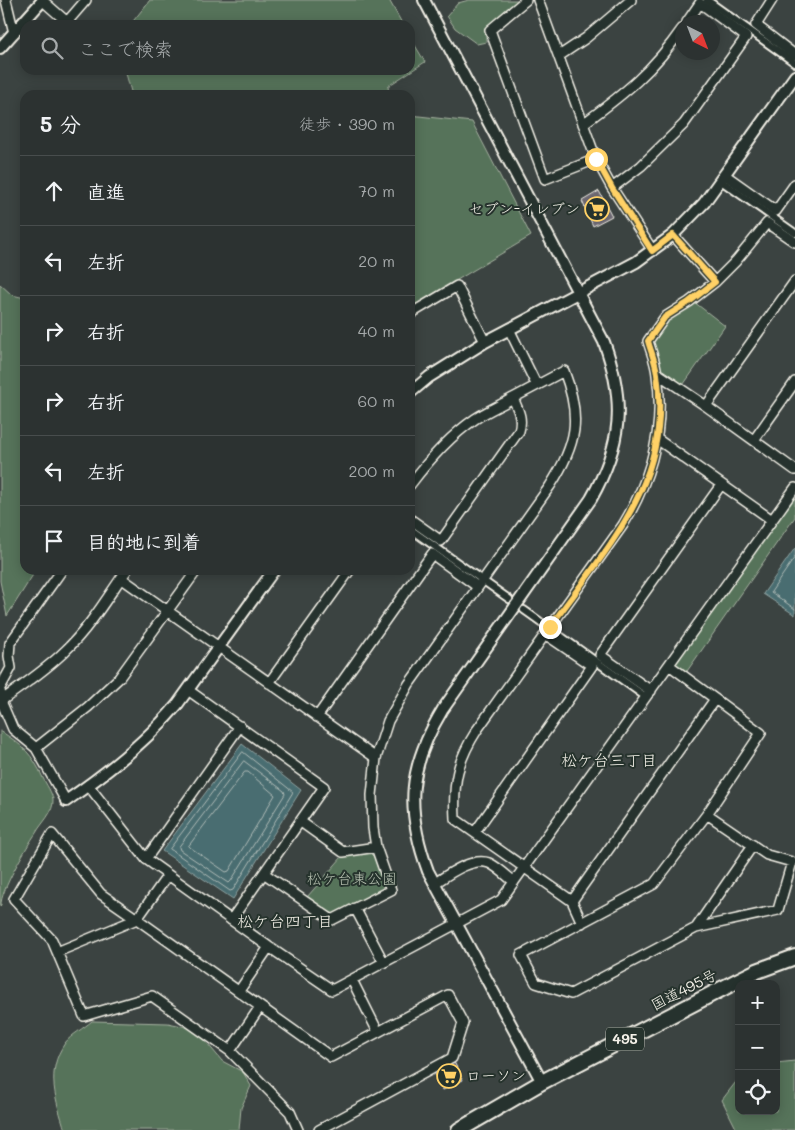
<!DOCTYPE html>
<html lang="ja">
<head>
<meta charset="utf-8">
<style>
	body { margin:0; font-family:Mali,"Klee One",sans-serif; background:#343a39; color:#f1f3f6 }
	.controls { position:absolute; right:15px; bottom:15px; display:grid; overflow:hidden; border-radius:10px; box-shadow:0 2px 12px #0003 }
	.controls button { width:45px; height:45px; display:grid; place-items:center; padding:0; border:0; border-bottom:1px solid #484d4d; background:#2c3231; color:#f1f3f6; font:25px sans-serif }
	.compass { position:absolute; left:675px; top:15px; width:45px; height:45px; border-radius:50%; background:#2c3231; box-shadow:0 2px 12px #0003; rotate:138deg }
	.stop { position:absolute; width:15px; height:15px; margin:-11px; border:4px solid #ffd166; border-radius:50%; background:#fff }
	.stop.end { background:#ffd166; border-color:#fff; box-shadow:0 1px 5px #0008 }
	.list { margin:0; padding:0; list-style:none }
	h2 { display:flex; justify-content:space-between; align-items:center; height:65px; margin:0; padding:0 20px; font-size:21px }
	h2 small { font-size:16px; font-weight:400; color:#a6aaab }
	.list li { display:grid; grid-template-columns:32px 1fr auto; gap:15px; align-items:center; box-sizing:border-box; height:70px; padding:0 20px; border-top:1px solid #484d4d }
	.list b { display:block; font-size:19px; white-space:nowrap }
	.list em { font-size:16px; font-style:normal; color:#a6aaab }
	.icon { flex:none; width:28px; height:28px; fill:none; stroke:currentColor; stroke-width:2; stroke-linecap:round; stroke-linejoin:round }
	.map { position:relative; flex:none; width:795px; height:1130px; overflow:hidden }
	.search { position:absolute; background:#2c3231; box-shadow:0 2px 12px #0003; left:20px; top:20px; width:395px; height:55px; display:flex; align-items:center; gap:12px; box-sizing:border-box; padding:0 18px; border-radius:15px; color:#a6aaab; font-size:19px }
	.panel { position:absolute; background:#2c3231; box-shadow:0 2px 12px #0003; left:20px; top:90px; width:395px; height:485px; border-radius:15px }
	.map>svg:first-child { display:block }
	.green { fill:#57735a; stroke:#a6b2a1 }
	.water { fill:#4a6d71; stroke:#8ea2a1 }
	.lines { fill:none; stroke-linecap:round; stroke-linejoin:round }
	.shore { stroke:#b0bcb8; stroke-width:1 }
	.building { fill:#6c6771; stroke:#f4f1e8 }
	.pedestrian-casing { stroke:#f4f1e8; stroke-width:10 }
	.minor-casing { stroke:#f4f1e8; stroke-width:12 }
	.tertiary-casing { stroke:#f4f1e8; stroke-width:14 }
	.trunk-casing { stroke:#f4f1e8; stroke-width:18 }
	.pedestrian { stroke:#26332d; stroke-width:6 }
	.minor { stroke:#26332d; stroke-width:9 }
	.tertiary { stroke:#26332d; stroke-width:10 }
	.trunk { stroke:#26332d; stroke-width:14 }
	.route { stroke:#ffd166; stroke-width:6 }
	.labels { text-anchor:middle; stroke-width:4; stroke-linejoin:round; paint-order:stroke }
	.shield { fill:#26332d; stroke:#b6b8b0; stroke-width:1 }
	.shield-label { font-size:14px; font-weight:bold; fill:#f4f1e8 }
	.poi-label { font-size:15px; fill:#f4f1e8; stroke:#26332d; text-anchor:end }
	.park-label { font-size:15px; fill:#b5bfaf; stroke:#26332d }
	.street-label { font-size:15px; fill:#f4f1e8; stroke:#26332d }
	.neighbourhood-label { font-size:16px; fill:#f4f1e8; stroke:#26332d }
</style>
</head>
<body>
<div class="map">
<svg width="795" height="1130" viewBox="0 0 795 1130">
	<rect width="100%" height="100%" fill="#3b4341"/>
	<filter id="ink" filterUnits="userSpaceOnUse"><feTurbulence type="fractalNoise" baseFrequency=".02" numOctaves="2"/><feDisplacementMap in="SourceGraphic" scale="10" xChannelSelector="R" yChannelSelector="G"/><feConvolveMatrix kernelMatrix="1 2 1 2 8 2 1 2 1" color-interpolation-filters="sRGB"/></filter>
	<g filter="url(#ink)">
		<path class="green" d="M150,0H389L403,25H130Z
			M469,0H519L486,32V42L477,44L455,28L447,16L458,3Z
			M410,37L425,62L388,86L389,95H132L125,70H410Z
			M410,115L472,122L531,236L410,308Z
			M0,284L12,295L25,298V570H36L7,616L0,581Z
			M694,302L725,326L681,388L659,373L650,342L666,319Z
			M795,494V517L685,674L674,665Z
			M0,731C22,744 33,755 43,778C46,784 52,793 53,799C54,813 42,822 36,833C27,846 0,892 1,905L0,906Z
			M370,853L374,857L384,884L382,889L335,914L329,912L307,897L342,857Z
			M92,1021L168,1023L187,1027L202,1037L222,1061L243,1072L251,1086L241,1108L239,1130H65C56,1100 45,1072 65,1043C71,1035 84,1028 92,1021Z
			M795,1061V1130H737L722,1100L739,1078V1111H776V1063Z"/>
		<path class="water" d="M795,548V615L763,594Z
			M242,744L301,790L233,899L162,851Z"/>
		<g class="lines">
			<path class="shore" d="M795,557L771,592L795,609
				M243,752L293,792L233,890L230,891L170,849Z
				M244,761L284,791L285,794L231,881L229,883L180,850L179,847Z
				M245,772H248L275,795L229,871L226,872L191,848L189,846Z"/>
		</g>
		<path class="building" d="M599,191L612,216L593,226L582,201Z
			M454,1062L463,1080L443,1090L434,1072Z"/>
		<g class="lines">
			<g class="pedestrian-casing">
				<path id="pedestrian" d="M707,0L795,63
					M721,181L795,233
					M410,529L509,599
					M524,610L646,697"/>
			</g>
			<g class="minor-casing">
				<path id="minor" d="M6,0L14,33
					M42,0L67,22L86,0
					M526,0L490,30L545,179L596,159
					M538,0L596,159L612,188L653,251
					M772,0L756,25L795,55
					M559,56L586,38L631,0
					M583,124C625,93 653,71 682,29
					M725,175L776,211L795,184
					M612,188L641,166L684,124L746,37L700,3L687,22
					M673,235L715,282
					M410,314L457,286L485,342
					M509,329L536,384
					M657,373L706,406L795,470
					M706,406L795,281
					M657,439L772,520
					M754,440L795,382
					M410,485C428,461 450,436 475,419C487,411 501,405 513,398C518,410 523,418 519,431L441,541L410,519
					M62,570L10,643L9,656L11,668L0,688L1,701L13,729L36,748L66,801
					M127,570L121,578L376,758
					M669,665L761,733L707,814L654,884L521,955L536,983L571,994L696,928L778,910L792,862L767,855L707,814
					M269,683L350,570
					M188,690L324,787L231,920
					M651,691L600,655L721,485
					M1,701C23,685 46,670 65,651C87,630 104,603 121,578
					M317,717L432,554L478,587
					M36,748L88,707L119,678L197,570
					M88,785L146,859L269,947L332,990L501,900L795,488
					M301,822L343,852L376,847
					M475,832L592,666L545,634
					M146,859L240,726
					M265,874L332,920L391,890L376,847L373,828L372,795L376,758L388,721L409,684L550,486C577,444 582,418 564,371L513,398
					M168,875L137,919L331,1057L448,995L463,1023L452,1058L319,1130
					M435,883C449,874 472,857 489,863C498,867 507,876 514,882
					M572,901L715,699
					M355,908L384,963
					M137,919L101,894L52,834L14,899L52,940L84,1016L152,996L230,1051L290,1112L298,1130
					M582,923L572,901L455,819C453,782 457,761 477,730L623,525C651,479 665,429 657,375C656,363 651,352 648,341L665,317L689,302L715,282L736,261L767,223L795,242
					M696,928L753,845
					M57,952L137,919
					M352,980L378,1032
					M239,991L269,947
					M230,1051L260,1007"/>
			</g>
			<g class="tertiary-casing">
				<path id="tertiary" d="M424,0L604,342C626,402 622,444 591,499L443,709C408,767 405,808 428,871L542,1082
					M0,48L43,0
					M410,393L429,377L485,342L636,262L673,235L704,203L795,76
					M66,801C107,773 145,743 177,705L274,570"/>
			</g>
			<g class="trunk-casing">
				<path id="trunk" d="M459,1130L542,1082L737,981L757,971L795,957"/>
			</g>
			<use href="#pedestrian" class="pedestrian"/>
			<use href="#minor" class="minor"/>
			<use href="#tertiary" class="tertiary"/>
			<use href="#trunk" class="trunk"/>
		</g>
	</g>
	<g class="lines" filter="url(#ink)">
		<path class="route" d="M550,627C607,547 673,481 657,374C656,363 651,352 648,341L665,317L689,302L715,282L673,235L652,251L612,188L596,159"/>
	</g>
	<defs>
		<g id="supermarket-ring" transform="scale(1.25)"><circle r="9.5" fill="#26332d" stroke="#ffd166" stroke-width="1.5"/><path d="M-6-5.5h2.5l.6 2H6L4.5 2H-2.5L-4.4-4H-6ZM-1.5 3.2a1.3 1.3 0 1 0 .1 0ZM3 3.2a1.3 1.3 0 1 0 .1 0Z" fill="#ffd166"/></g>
	</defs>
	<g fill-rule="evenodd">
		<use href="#supermarket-ring" x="597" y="209"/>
		<use href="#supermarket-ring" x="449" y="1076"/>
	</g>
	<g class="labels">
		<rect class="shield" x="606" y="1027.5" width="38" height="23" rx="4"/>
		<g class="shield-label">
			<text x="625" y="1044">495</text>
		</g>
		<g class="poi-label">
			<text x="580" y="214">セブン-イレブン</text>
			<text x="466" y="1081" text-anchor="start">ローソン</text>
		</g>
		<g class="park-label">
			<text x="352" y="884">松ケ台東公園</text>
		</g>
		<g class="street-label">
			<text transform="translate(684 990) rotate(-27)" y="5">国道495号</text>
		</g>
		<g class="neighbourhood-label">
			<text x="609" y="766">松ケ台三丁目</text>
			<text x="285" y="927">松ケ台四丁目</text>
		</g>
	</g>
</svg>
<div class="controls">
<button>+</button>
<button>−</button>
<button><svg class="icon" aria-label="locate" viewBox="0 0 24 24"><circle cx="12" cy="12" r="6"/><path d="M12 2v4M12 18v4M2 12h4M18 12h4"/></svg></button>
</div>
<svg class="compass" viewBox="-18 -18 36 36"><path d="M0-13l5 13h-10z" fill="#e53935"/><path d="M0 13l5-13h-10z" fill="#a6aaab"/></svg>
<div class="stop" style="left:596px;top:159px"></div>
<div class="stop end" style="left:550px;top:627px"></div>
<div class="search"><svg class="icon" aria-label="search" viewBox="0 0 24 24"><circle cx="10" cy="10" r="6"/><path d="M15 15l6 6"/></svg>ここで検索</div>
<section class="panel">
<h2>5 分<small>徒歩 · 390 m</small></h2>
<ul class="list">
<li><svg class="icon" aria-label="ahead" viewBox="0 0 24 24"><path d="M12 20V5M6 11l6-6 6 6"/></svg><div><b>直進</b></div><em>70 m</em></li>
<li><svg class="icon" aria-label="left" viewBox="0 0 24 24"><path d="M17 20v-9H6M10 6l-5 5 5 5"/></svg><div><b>左折</b></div><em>20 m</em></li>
<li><svg class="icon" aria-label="right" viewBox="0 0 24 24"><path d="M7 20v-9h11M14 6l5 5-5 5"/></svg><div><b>右折</b></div><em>40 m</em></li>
<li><svg class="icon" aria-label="right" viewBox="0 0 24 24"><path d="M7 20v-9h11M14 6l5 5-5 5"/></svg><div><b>右折</b></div><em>60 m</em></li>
<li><svg class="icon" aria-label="left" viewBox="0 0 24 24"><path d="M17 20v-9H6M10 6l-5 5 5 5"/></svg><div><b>左折</b></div><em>200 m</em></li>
<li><svg class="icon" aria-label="arrive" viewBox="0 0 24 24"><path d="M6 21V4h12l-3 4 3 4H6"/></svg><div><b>目的地に到着</b></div></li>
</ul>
</section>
</div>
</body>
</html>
